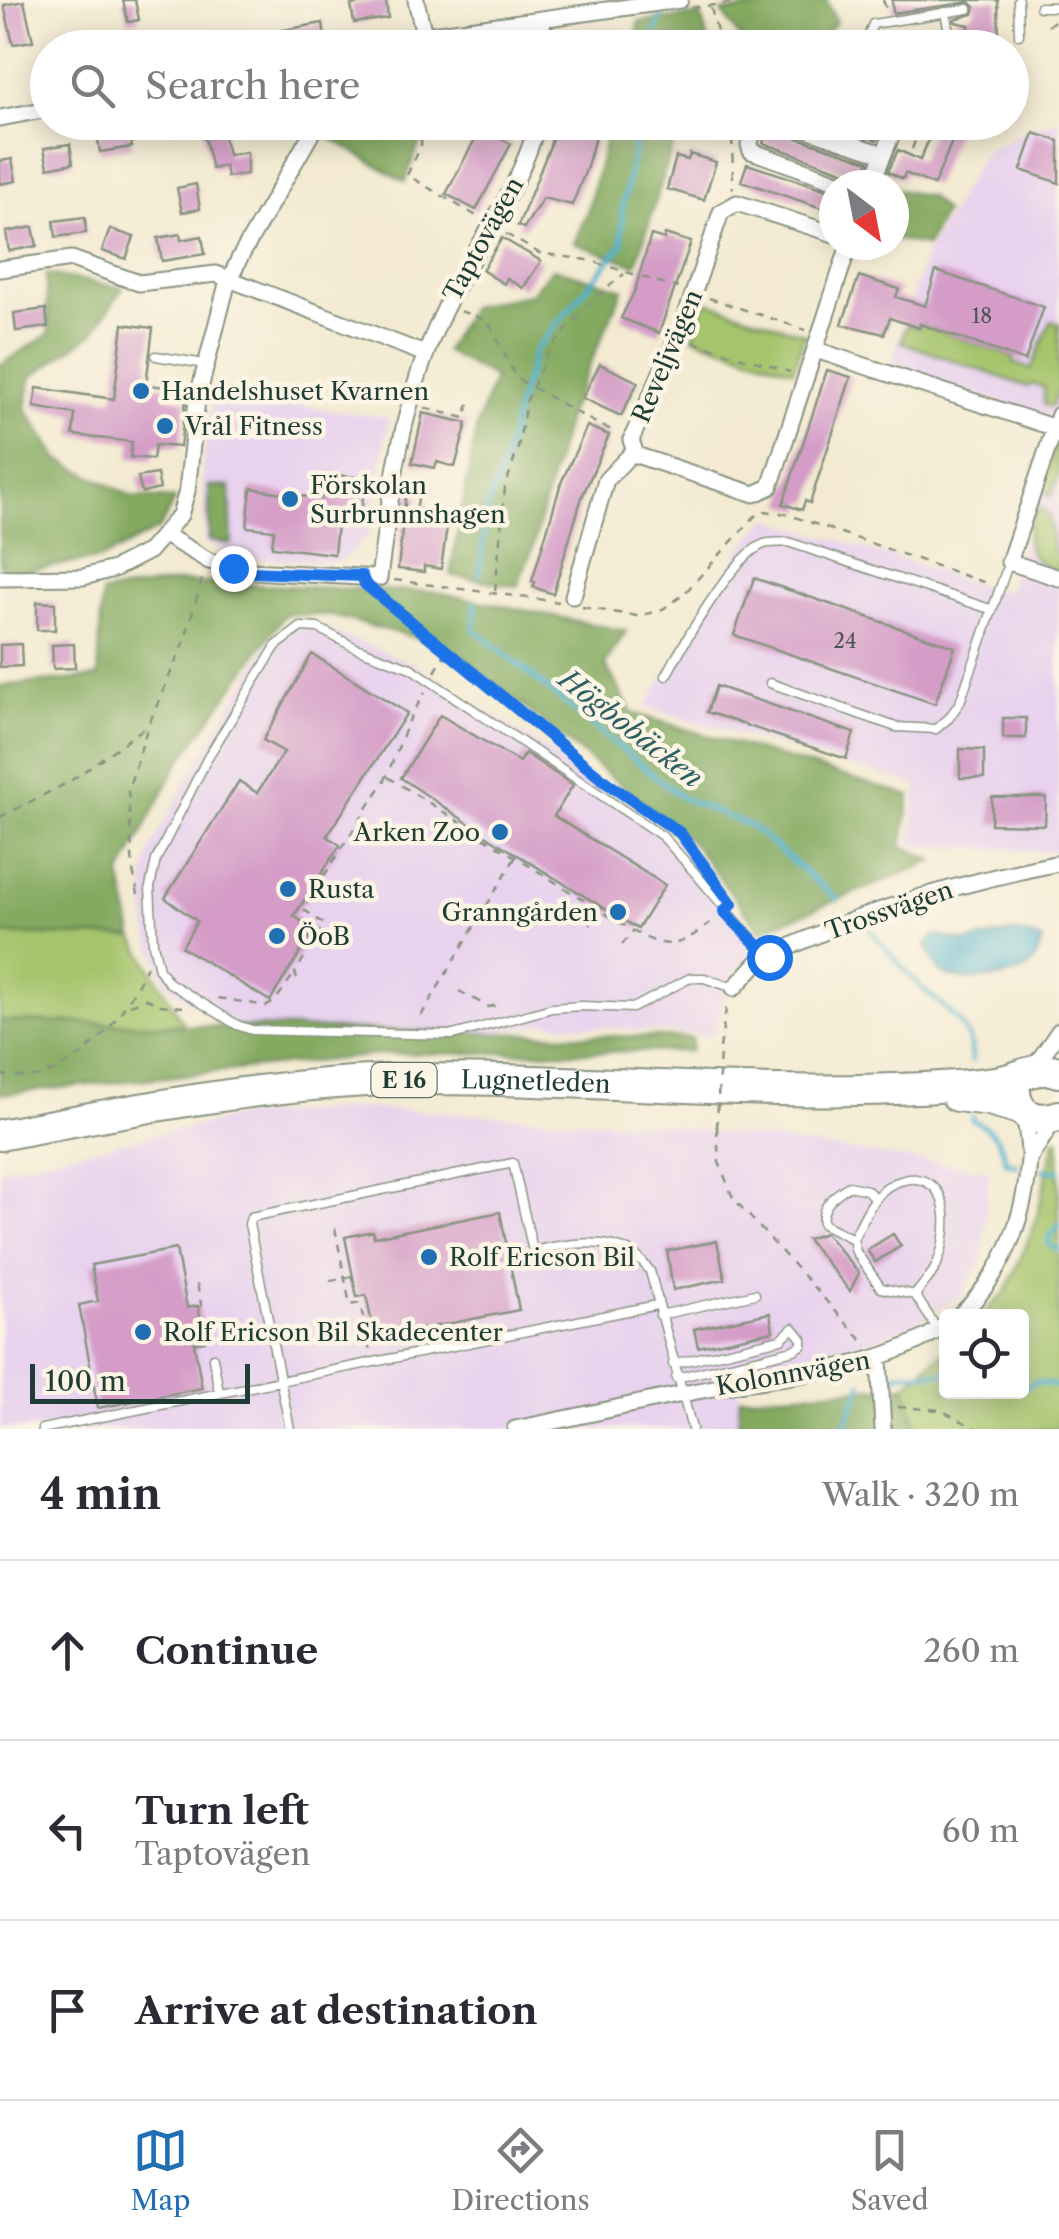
<!DOCTYPE html>
<html lang="en">
<head>
<meta charset="utf-8">
<style>
	body { margin:0; font-family:"Libre Caslon Text",serif; background:#f2f2f3; color:#2b2b33 }
	.controls { position:absolute; right:30px; bottom:30px; display:grid; overflow:hidden; border-radius:10px; box-shadow:0 5px 25px #0003 }
	.controls button { width:90px; height:90px; display:grid; place-items:center; padding:0; border:0; border-bottom:2px solid #e1e1e2; background:#fff; color:#2b2b33; font:50px sans-serif }
	.compass { position:absolute; left:819px; top:170px; width:90px; height:90px; border-radius:50%; background:#fff; box-shadow:0 5px 25px #0003; rotate:148deg }
	.scale { position:absolute; left:30px; bottom:25px; width:220px; box-sizing:border-box; padding-left:10px; border:5px solid #1f3d34; border-top:0; font-size:28px; line-height:35px; white-space:nowrap; color:#1f3d34; -webkit-text-stroke:8px #fcf5e5; paint-order:stroke }
	.stop { position:absolute; width:30px; height:30px; margin:-22px; border:8px solid #1a73e8; border-radius:50%; background:#fff }
	.stop.end { background:#1a73e8; border-color:#fff; box-shadow:0 2px 10px #0008 }
	.list { margin:0; padding:0; list-style:none }
	h2 { display:flex; justify-content:space-between; align-items:center; height:130px; margin:0; padding:0 40px; font-size:42px }
	h2 small { font-size:32px; font-weight:400; color:#7c7c81 }
	.list li { display:grid; grid-template-columns:65px 1fr auto; gap:30px; align-items:center; box-sizing:border-box; height:180px; padding:0 40px; border-top:2px solid #e1e1e2 }
	.list b { display:block; font-size:38px; white-space:nowrap }
	.list p { margin:0; font-size:32px; white-space:nowrap; color:#7c7c81 }
	.list em { font-size:32px; font-style:normal; color:#7c7c81 }
	.icon { flex:none; width:55px; height:55px; fill:none; stroke:currentColor; stroke-width:2; stroke-linecap:round; stroke-linejoin:round }
	.map { position:relative; flex:none; width:1059px; height:1429px; overflow:hidden }
	.search { position:absolute; background:#fff; box-shadow:0 5px 25px #0003; left:30px; right:30px; top:30px; height:110px; display:flex; align-items:center; gap:25px; box-sizing:border-box; padding:0 35px; border-radius:55px; color:#7c7c81; font-size:38px }
	.sheet { height:670px; background:#fff }
	nav { display:flex; justify-content:space-around; align-items:center; box-sizing:border-box; height:140px; border-top:2px solid #e1e1e2; background:#fff; font-size:28px; color:#7c7c81 }
	nav a { display:grid; justify-items:center; gap:5px }
	nav .on { color:#1f6fb2 }
	.map>svg:first-child { display:block }
	.built { fill:#e8d2ee }
	.green { fill:#a5c46c; stroke:#628050; stroke-width:2.5 }
	.forest { fill:#84aa60; stroke:#52744a; stroke-width:2.5 }
	.water { fill:#50b3cf; stroke:#387882; stroke-width:2.5 }
	.lines { fill:none; stroke-linecap:round; stroke-linejoin:round }
	.stream { stroke:#50b3cf; stroke-width:5 }
	.building { fill:#d49cc7 }
	.lane-casing { stroke:#899482; stroke-width:11 }
	.street-casing { stroke:#899482; stroke-width:19 }
	.highway-casing { stroke:#899482; stroke-width:34 }
	.path { stroke:#899482; stroke-width:2.5; stroke-dasharray:8 8; stroke-linecap:butt }
	.lane { stroke:#fff; stroke-width:8 }
	.street { stroke:#fff; stroke-width:15 }
	.highway { stroke:#fff; stroke-width:30 }
	.path-bridge { stroke:#899482; stroke-width:2.5; stroke-dasharray:8 8; stroke-linecap:butt }
	.route { stroke:#1a73e8; stroke-width:12 }
	.poi-dot { fill:#1f6fb2; stroke:#fcf5e5; stroke-width:4 }
	.labels { text-anchor:middle; stroke-width:9; stroke-linejoin:round; paint-order:stroke }
	.number-label { font-size:20px; fill:#4c5559 }
	.shield { fill:#fcf5e5; stroke:#617469; stroke-width:2.5 }
	.shield-label { font-size:22px; font-weight:bold; fill:#1f3d34 }
	.street-label { font-size:25px; fill:#1f3d34; stroke:#fcf5e5 }
	.poi-label { font-size:25px; fill:#1f3d34; stroke:#fcf5e5; text-anchor:start }
	.water-label { font-size:28px; font-style:italic; fill:#2e6062; stroke:#fcf5e5 }
</style>
</head>
<body>
<div class="map">
<svg width="1059" height="1429" viewBox="0 0 1059 1429">
	<rect width="100%" height="100%" fill="#fcf5e5"/>
	<filter id="ink" filterUnits="userSpaceOnUse"><feTurbulence type="fractalNoise" baseFrequency=".01" numOctaves="2"/><feDisplacementMap in="SourceGraphic" scale="20" xChannelSelector="R" yChannelSelector="G"/><feConvolveMatrix kernelMatrix="1 2 1 2 8 2 1 2 1" color-interpolation-filters="sRGB"/></filter>
	<filter id="wash" filterUnits="userSpaceOnUse"><feTurbulence type="fractalNoise" baseFrequency=".0048" numOctaves="4" result="noise"/><feDisplacementMap in="SourceGraphic" scale="40" xChannelSelector="R" yChannelSelector="G"/><feGaussianBlur stdDeviation="2.25" result="paint"/><feColorMatrix in="noise" values="0 0 0 0 0 0 0 0 0 0 0 0 0 0 0 0 0 1.4 0 .05"/><feComposite in="paint" operator="in"/></filter>
	<g filter="url(#wash)">
		<rect width="100%" height="100%" fill="#f3ead1"/>
		<path class="built" d="M1059,120V422L891,365L926,254L984,152L1032,127Z
			M213,397L276,409L289,404L389,418L369,535L340,562L262,559L235,554L205,543L203,463Z
			M1059,435V852L910,845L917,785L645,707L743,546L768,519L1007,593Z
			M300,626L321,627L414,664L548,751L662,832L692,861L726,907L762,947L739,967L728,982L713,1036L547,1023L453,1040L248,1036L221,1022L167,986L150,943L146,914L144,878L151,848L189,776L268,644Z
			M362,1108L657,1124L989,1170L982,1262L962,1294L910,1327L874,1340L739,1371L738,1429H0V1169L238,1117Z"/>
		<path class="green" d="M705,301L805,334L793,370L693,337Z
			M1051,321L1059,324V387L1052,407L1044,405V387L1031,384L1028,387L901,342L907,324L918,328L920,324L1014,357L1013,363L1031,369Z
			M1059,435V474L1052,495L1049,496L1042,486Z
			M1042,508L1049,517L1054,552L1059,555V572C1024,559 1023,545 1033,512Z
			M0,934L133,937L184,1025L0,1021Z
			M1059,1138V1429H917L905,1386L946,1350V1392H1022V1316H981L1006,1292L1035,1224L1055,1141Z"/>
		<path class="forest" d="M826,0L836,22L819,41L797,40L792,47H746L722,12Z
			M701,15L709,47H638V22Z
			M334,123H417L421,139L405,182L324,134Z
			M610,123H719L720,137L676,135L636,265L574,243L587,213Z
			M894,189L930,197L944,212L926,246L894,239Z
			M553,268L623,289L568,414L532,550L517,586L450,575L477,426L494,378L445,351L470,307L530,294Z
			M46,274L123,288L93,333L30,378L26,409L58,459L133,497L175,499L160,528L103,558L12,573L0,566V365L49,334Z
			M209,486L230,487L232,544L209,541Z
			M179,582L435,592L626,631L605,664L632,713L910,796L902,846L934,861L760,931L692,842L448,646L329,615L285,614L176,767L121,874L133,937L0,934V686L98,677L102,593Z
			M0,1021L692,1038L691,1051L387,1054L0,1094Z
			M905,1386L917,1429H738L740,1397Z"/>
		<path class="water" d="M1015,932L1043,940C1039,949 1036,962 1028,968C1011,979 958,984 942,973C934,967 930,954 926,945L935,935L967,942Z"/>
		<g class="lines">
			<path class="stream" d="M650,48L661,16
				M479,575L488,505L503,466L517,408L535,351L622,245V211L639,122
				M476,602L474,629L682,798L751,826L838,900
				M868,927C885,947 902,968 921,987C943,1008 976,1026 971,1061
				M972,1116V1120C992,1128 1002,1141 1006,1162L1017,1165
				M1043,1170L1059,1171
				M1059,1225L1049,1238V1245L1059,1250
				M894,1378L899,1373H946
				M1022,1388L1035,1382L1059,1386
				M844,1429L862,1383"/>
		</g>
		<g id="blocks">
			<path class="building" d="M123,0H135L139,20L128,22Z
				M386,0L388,18L354,23L351,5Z
				M892,0H998L999,40L970,41L969,25L955,22L954,19L973,14L975,7L970,2L893,13Z
				M24,1L33,41L13,44L4,5Z
				M323,23L325,39L262,48L261,34Z
				M201,122H220L228,155L247,152V174L227,177L225,166L212,169Z
				M556,122H599L587,167L572,205L543,198L524,228L518,226L550,146Z
				M774,122L782,133L869,161L862,178L763,143L768,128L773,129Z
				M823,122H885L877,140Z
				M908,122H960L934,185L905,173L903,179L888,172L898,150L920,160L931,135Z
				M129,128L132,147L100,152L97,134Z
				M481,128L511,144L476,210L446,194Z
				M1034,133L1059,141V183L1021,170Z
				M70,144L73,163L48,168L44,148Z
				M690,154L716,162L704,200L667,189L676,157L688,160Z
				M12,159L16,181L0,184V161Z
				M747,164L834,192V212L741,181Z
				M196,184L200,209L182,212L177,188Z
				M85,217L86,233L56,237L54,221Z
				M33,227L37,246L9,251L6,232Z
				M110,229L134,237L126,259L102,251Z
				M180,234L181,240L202,236L205,254L162,261L158,238Z
				M665,234L691,242L659,333L621,318L635,290L651,235L664,239Z
				M502,238L541,261L523,288L507,278L504,284L482,270Z
				M936,271L1044,307L1025,361L920,324L919,328L890,318L884,334L842,324L859,276L899,289L896,297L925,306Z
				M46,309L48,327L16,331L14,313Z
				M123,324L153,328L146,385L167,387L166,397L186,400L180,447L155,445L153,459L130,457L132,442L73,435L75,414L34,407L37,388L114,399Z
				M600,364L638,382L621,416L582,398Z
				M827,370L851,377L810,503L805,501L802,510L783,504Z
				M423,413L467,423L455,467L437,462L435,468L412,463Z
				M587,426L609,435L582,497L553,594L533,587L535,582L532,581L561,483Z
				M157,474L160,489L142,493L138,477Z
				M324,474L365,478L361,516L338,514L334,554L272,547L274,530L247,527L251,488L321,499Z
				M406,493L419,495L416,509L449,512L441,569L424,566V572L398,569Z
				M754,578L955,647L935,704L734,635Z
				M37,602L55,603V630H37Z
				M21,644L22,666L0,667V645Z
				M74,644L75,668L53,669L52,645Z
				M312,654L407,713L327,836L340,845L294,916L314,930L270,1001L182,947L197,921L165,898L239,781L257,793L284,752L263,740Z
				M716,686L854,733L846,759L707,712Z
				M440,715L519,762L525,753L573,785L554,816L665,885L638,929L490,838L401,778Z
				M1003,718H1026V738H1003Z
				M960,749L984,750V778H960Z
				M992,797H1046L1045,825L991,824Z
				M500,1212L519,1310L375,1338L366,1295L357,1297L345,1237L373,1231L374,1237Z
				M825,1233L859,1273L850,1291L807,1239Z
				M893,1234L901,1246L875,1262L867,1250Z
				M717,1241L725,1279L673,1290L667,1251Z
				M176,1249L187,1308L198,1306L205,1341L194,1343L202,1388L98,1408L79,1305L98,1301L91,1265Z
				M770,1313L773,1331L698,1347L694,1329Z"/>
		</g>
	</g>
	<g filter="url(#ink)">
		<use href="#blocks" fill-opacity="0" stroke="#899482" stroke-width="2.5"/>
		<g class="lines">
			<g class="lane-casing">
				<path id="lane" d="M1018,0L1019,35
					M1040,7H1059
					M945,12L952,48
					M875,48L868,36L873,24L968,9
					M156,356L205,364
					M666,676C682,646 733,555 764,544C771,542 781,543 788,542L990,609
					M770,683L896,727L936,729L949,718L960,702L1009,562
					M734,988L704,978H690L633,1008L581,1006L552,1008L453,1035L252,1030L237,1025L168,982L159,969L153,944L150,887L156,860L208,757L276,646L301,627L318,628L356,648L411,668L662,836C699,875 731,918 769,957
					M853,1239L823,1224C820,1206 835,1194 849,1186L867,1190L875,1199
					M915,1295L881,1288L856,1252L853,1239C862,1222 871,1199 887,1187C895,1182 907,1178 916,1179C954,1184 948,1237 937,1264C933,1275 922,1285 915,1295L938,1330
					M660,1315L755,1294
					M213,1358L219,1392
					M673,1364L781,1339L793,1328L802,1339V1345L794,1350L676,1378
					M42,1429L657,1305
					M290,1429L249,1224L251,1217L513,1163L533,1251C563,1244 604,1237 632,1253C639,1257 645,1265 650,1271L692,1429"/>
			</g>
			<g class="street-casing">
				<path id="street" d="M416,0L424,35
					M542,20L544,48
					M362,48L424,35L680,0
					M0,118L48,109
					M757,122L749,145L751,151L847,185
					M785,122L883,154
					M871,185L897,122
					M834,234L737,203L721,212L684,321L631,440L636,455L754,494L770,487L849,245
					M0,269L72,259L139,283L216,274L425,354
					M816,350L1055,428
					M1059,415L1009,562L1059,578
					M165,535L209,561L250,571L379,578C391,487 403,397 443,313C473,248 519,193 538,122
					M0,578L83,577L114,569L149,551L180,515L187,491L197,400L226,288L239,259L318,122
					M573,596L606,480L633,452
					M734,988L757,963L769,957C860,911 959,883 1059,863
					M1033,1069L1059,1031
					M1029,1159L1056,1117
					M959,1316C1002,1277 1025,1219 1029,1160C1030,1145 1026,1128 1024,1113
					M879,1358L883,1429
					M515,1429C578,1417 640,1402 703,1390C786,1374 875,1373 946,1325"/>
			</g>
			<g class="highway-casing">
				<g id="highway">
					<path d="M1015,1092C1017,1116 1037,1123 1059,1116"/>
					<path d="M957,1096L989,1100L1020,1109"/>
					<path id="s1" d="M0,1135C129,1110 257,1085 389,1080C557,1075 727,1096 895,1089C929,1088 967,1086 1001,1081C1021,1077 1038,1065 1059,1072"/>
				</g>
			</g>
			<path class="path" d="M883,0L886,9
				M691,8L753,0
				M711,8L721,48
				M1048,26L1058,18
				M422,122L421,146L407,175L478,217
				M732,122L733,189
				M912,149L922,122
				M506,234L539,253L588,260L678,288
				M709,298L806,330
				M460,311L483,319L491,326L516,378L601,426L616,431
				M693,342L790,372
				M425,408L465,418L470,400
				M394,580L559,602
				M495,591L505,487L518,448L526,402L550,349L591,301L624,274
				M378,594L607,783L680,833L699,859
				M582,607L637,616L660,611L683,595L755,516L765,511L786,514L989,584
				M435,672L446,653
				M388,777L633,931
				M0,817L69,782L147,726
				M138,894L133,871L128,790L148,726L184,642L203,576
				M590,925L599,910
				M622,945L633,931C671,953 683,945 716,918
				M297,979L295,973L324,924L303,909L385,780L411,716L425,693
				M459,991L489,1007L497,1005
				M218,998L267,1006L275,1001L294,974
				M130,1005L147,999L160,1005L183,1007
				M421,1016L515,858
				M720,1048L727,1003
				M0,1075C12,1076 28,1079 39,1076C92,1060 125,1013 147,966
				M717,1128L719,1162L733,1198L867,1346
				M335,1228L350,1305L360,1303L370,1352
				M330,1281L353,1276
				M197,1284L210,1347
				M898,1407L941,1410L977,1429"/>
			<use href="#lane" class="lane"/>
			<use href="#street" class="street"/>
			<use href="#highway" class="highway"/>
			<path class="path-bridge" d="M717,1128L720,1048"/>
		</g>
	</g>
	<g class="lines" filter="url(#ink)">
		<path class="route" d="M233,568L250,572L362,576L365,584L607,783L680,833L732,904L724,911L769,957"/>
	</g>
	<g class="poi-dot">
		<circle cx="141" cy="391" r="10"/>
		<circle cx="165" cy="426" r="10"/>
		<circle cx="290" cy="499" r="10"/>
		<circle cx="500" cy="832" r="10"/>
		<circle cx="288" cy="889" r="10"/>
		<circle cx="618" cy="912" r="10"/>
		<circle cx="277" cy="936" r="10"/>
		<circle cx="429" cy="1257" r="10"/>
		<circle cx="143" cy="1332" r="10"/>
	</g>
	<g class="labels">
		<g class="number-label">
			<text x="982" y="323">18</text>
			<text x="845" y="648">24</text>
		</g>
		<rect class="shield" x="371.5" y="1063" width="65" height="34" rx="8"/>
		<g class="shield-label">
			<text x="404" y="1088">E 16</text>
		</g>
		<g class="street-label">
			<text transform="translate(483 239) rotate(-61)" y="9">Taptovägen</text>
			<text transform="translate(667 356) rotate(-67)" y="9">Reveljvägen</text>
			<text transform="translate(889 910) rotate(-19)" y="9">Trossvägen</text>
			<text dy="9" stroke="none"><textPath href="#s1" startOffset="540">Lugnetleden</textPath></text>
			<text transform="translate(793 1373) rotate(-10)" y="9">Kolonnvägen</text>
		</g>
		<g class="poi-label">
			<text x="161" y="400">Handelshuset Kvarnen</text>
			<text x="185" y="435">Vrål Fitness</text>
			<text x="310" y="494">Förskolan<tspan x="310" dy="29">Surbrunnshagen</tspan></text>
			<text x="480" y="841" text-anchor="end">Arken Zoo</text>
			<text x="308" y="898">Rusta</text>
			<text x="598" y="921" text-anchor="end">Granngården</text>
			<text x="297" y="945">ÖoB</text>
			<text x="449" y="1266">Rolf Ericson Bil</text>
			<text x="163" y="1341">Rolf Ericson Bil Skadecenter</text>
		</g>
		<g class="water-label">
			<text transform="translate(631 728) rotate(38)" y="10">Högbobäcken</text>
		</g>
	</g>
</svg>
<div class="controls">
<button><svg class="icon" aria-label="locate" viewBox="0 0 24 24"><circle cx="12" cy="12" r="6"/><path d="M12 2v4M12 18v4M2 12h4M18 12h4"/></svg></button>
</div>
<svg class="compass" viewBox="-18 -18 36 36"><path d="M0-13l5 13h-10z" fill="#e53935"/><path d="M0 13l5-13h-10z" fill="#7c7c81"/></svg>
<div class="scale">100 m</div>
<div class="stop" style="left:769px;top:957px"></div>
<div class="stop end" style="left:233px;top:568px"></div>
<div class="search"><svg class="icon" aria-label="search" viewBox="0 0 24 24"><circle cx="10" cy="10" r="6"/><path d="M15 15l6 6"/></svg>Search here</div>
</div>
<section class="sheet">
<h2>4 min<small>Walk · 320 m</small></h2>
<ul class="list">
<li><svg class="icon" aria-label="ahead" viewBox="0 0 24 24"><path d="M12 20V5M6 11l6-6 6 6"/></svg><div><b>Continue</b></div><em>260 m</em></li>
<li><svg class="icon" aria-label="left" viewBox="0 0 24 24"><path d="M17 20v-9H6M10 6l-5 5 5 5"/></svg><div><b>Turn left</b><p>Taptovägen</p></div><em>60 m</em></li>
<li><svg class="icon" aria-label="arrive" viewBox="0 0 24 24"><path d="M6 21V4h12l-3 4 3 4H6"/></svg><div><b>Arrive at destination</b></div></li>
</ul>
</section>
<nav>
<a class="on"><svg class="icon" aria-label="map" viewBox="0 0 24 24"><path d="M3 6l6-2 6 2 6-2v14l-6 2-6-2-6 2zM9 4v14M15 6v14"/></svg>Map</a>
<a><svg class="icon" aria-label="directions" viewBox="0 0 24 24"><path d="M12 3l9 9-9 9-9-9zM9 14v-3h6M13 9l2 2-2 2"/></svg>Directions</a>
<a><svg class="icon" aria-label="saved" viewBox="0 0 24 24"><path d="M7 4h10v16l-5-4-5 4z"/></svg>Saved</a>
</nav>
</body>
</html>
